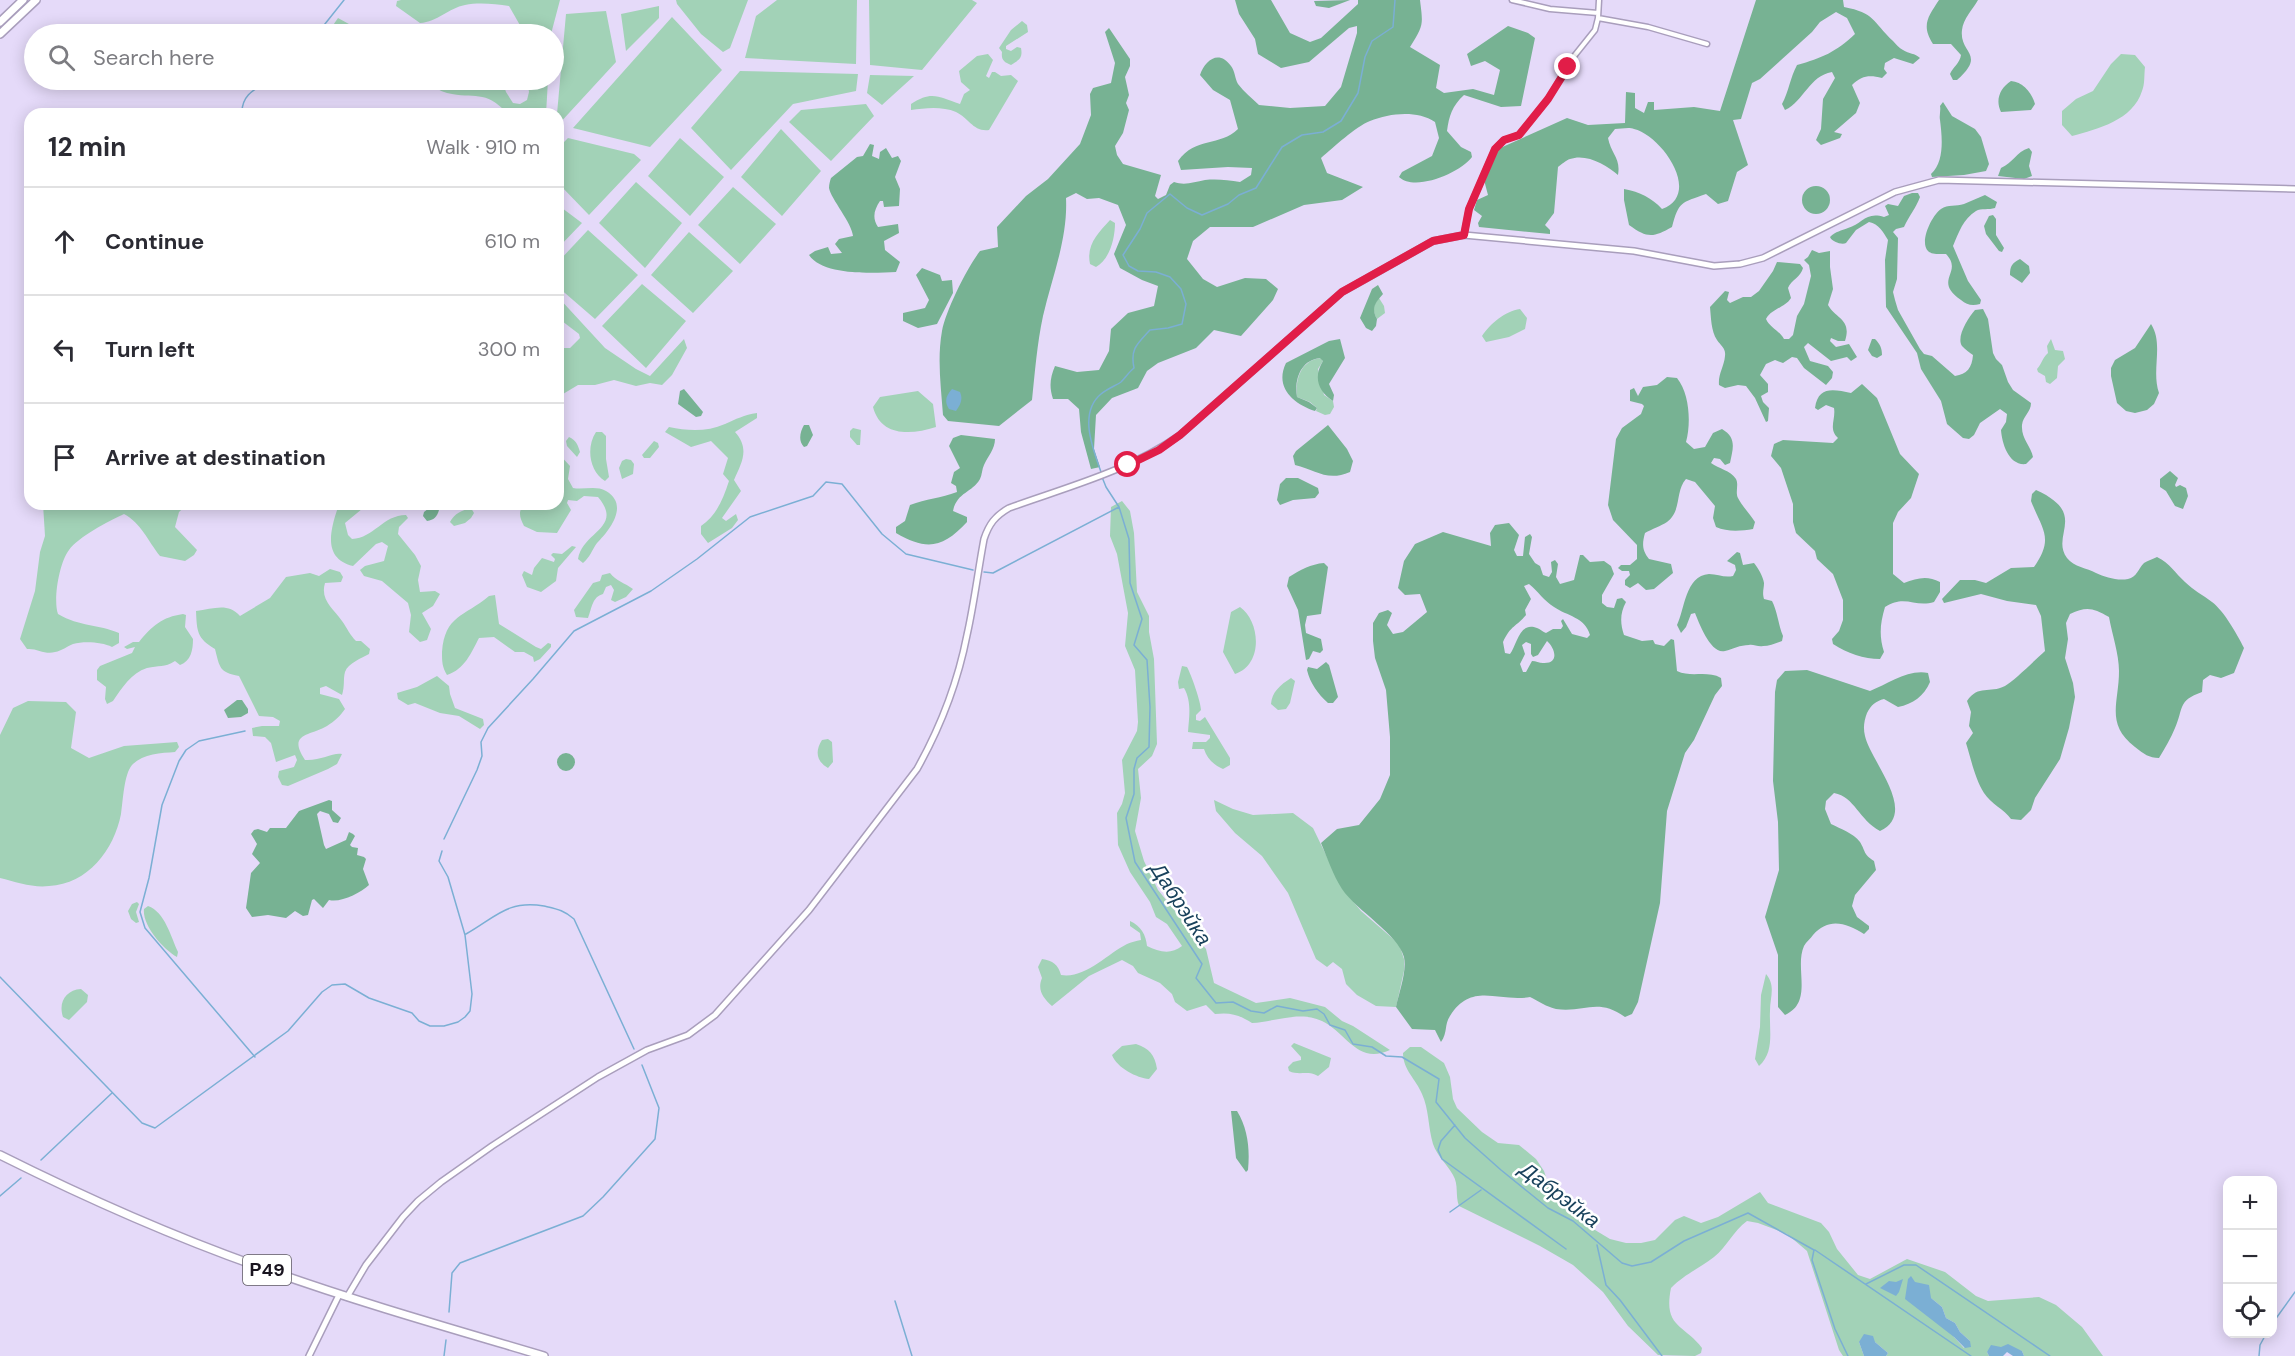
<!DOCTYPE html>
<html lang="en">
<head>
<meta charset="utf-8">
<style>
	body { margin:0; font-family:"DM Sans",sans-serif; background:#f2f2f3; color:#2b2b33 }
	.controls { position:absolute; right:18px; bottom:18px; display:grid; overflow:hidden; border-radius:12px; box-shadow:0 3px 15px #0003 }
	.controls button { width:54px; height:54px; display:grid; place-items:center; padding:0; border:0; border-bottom:2px solid #e1e1e2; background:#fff; color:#2b2b33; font:30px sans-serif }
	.stop { position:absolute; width:18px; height:18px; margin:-14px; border:4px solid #e11d48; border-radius:50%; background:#fff }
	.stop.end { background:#e11d48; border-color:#fff; box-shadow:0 2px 6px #0008 }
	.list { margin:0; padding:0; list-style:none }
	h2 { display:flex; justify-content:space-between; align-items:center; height:78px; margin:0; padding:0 24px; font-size:26px }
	h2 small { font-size:20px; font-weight:400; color:#7c7c81 }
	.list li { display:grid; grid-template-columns:39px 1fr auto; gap:18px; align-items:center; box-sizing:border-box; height:108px; padding:0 24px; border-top:2px solid #e1e1e2 }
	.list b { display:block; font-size:22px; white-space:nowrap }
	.list em { font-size:20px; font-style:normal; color:#7c7c81 }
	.icon { flex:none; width:33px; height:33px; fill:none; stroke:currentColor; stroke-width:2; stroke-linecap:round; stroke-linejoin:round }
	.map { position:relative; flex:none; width:2295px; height:1356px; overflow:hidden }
	.search { position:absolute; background:#fff; box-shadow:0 3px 15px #0003; left:24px; top:24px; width:540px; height:66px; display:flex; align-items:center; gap:15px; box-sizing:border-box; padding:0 21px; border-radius:33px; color:#7c7c81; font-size:22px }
	.panel { position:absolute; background:#fff; box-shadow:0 3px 15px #0003; left:24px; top:108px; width:540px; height:402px; border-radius:18px }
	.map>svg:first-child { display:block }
	.green { fill:#a2d2b7; fill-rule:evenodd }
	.forest { fill:#77b293; fill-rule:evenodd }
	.water { fill:#7bafd4 }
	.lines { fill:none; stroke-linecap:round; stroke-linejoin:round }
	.stream { stroke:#7bafd4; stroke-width:1.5 }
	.street-casing { stroke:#a99ebc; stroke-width:7 }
	.secondary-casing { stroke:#a99ebc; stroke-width:8 }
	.highway-casing { stroke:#a99ebc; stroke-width:10 }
	.street { stroke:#fff; stroke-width:4 }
	.secondary { stroke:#fff; stroke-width:5 }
	.highway { stroke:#fff; stroke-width:7 }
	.route { stroke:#e11d48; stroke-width:8 }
	.labels { text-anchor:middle; stroke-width:5; stroke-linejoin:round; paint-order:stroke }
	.shield { fill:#fff; stroke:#5e5a62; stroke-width:1.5 }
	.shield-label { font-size:18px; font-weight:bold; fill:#19141f }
	.water-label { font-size:21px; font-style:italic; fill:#19425c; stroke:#fff }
</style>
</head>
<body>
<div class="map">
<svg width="2295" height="1356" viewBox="0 0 2295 1356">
	<rect width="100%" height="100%" fill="#e5daf9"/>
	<path class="green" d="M401,0H560L551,34H525L509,6C495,4 479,2 465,5C449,8 437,22 420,23L396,6L397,1Z
		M676,0H748L730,48L723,52L701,34L677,4Z
		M777,0H857L856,64L745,58L756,16Z
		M869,0H972L977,3L922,70L870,65Z
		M659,6V18L626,51L621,14Z
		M606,11L616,62L558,125L557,114L566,14Z
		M672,17L722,70L650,147L573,128Z
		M338,18L367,34H327Z
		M1022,21L1027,25L1028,32L1006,46V49L1011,51L1017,47L1021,48C1023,58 1019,60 1011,65C1004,62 1001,60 1002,52L999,48L1011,30Z
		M988,54L993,60L986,76L989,78L992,72H995L1001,76L1011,75L1018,81L989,130C973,132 969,118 956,112C942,106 925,108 911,110V104C932,90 939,97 960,104L964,94L970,90L961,82L959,71L977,56Z
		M2121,54L2135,55L2145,67C2144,75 2145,84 2142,91C2133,120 2098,129 2072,136L2062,125V111L2076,99L2093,91L2111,64Z
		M740,71L858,74L856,91L793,104L731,170L691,128Z
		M870,75L914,76L882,105L867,93Z
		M392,80H502L506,92L513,103L520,104L527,100L529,92L527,80H548L546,114H508C484,88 475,100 447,93C439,91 433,85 425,83C415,81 404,82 392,80Z
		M866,104L874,116L831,161L789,122L801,110Z
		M781,129L821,171L782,216L741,177Z
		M568,138L634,154L641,160L589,215L558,183V148Z
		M680,138L724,177L690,216L648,176Z
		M636,182L682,223L645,268L599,223Z
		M733,187L776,224L740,264L698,225Z
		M558,205L582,223L558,248Z
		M1110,220L1115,223C1115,238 1110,259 1096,267L1090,264C1086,245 1098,233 1110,220Z
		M588,230L638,275L595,319L558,287V262Z
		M689,232L733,271L693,313L651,275Z
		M642,284L686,321L646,368L602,326Z
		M558,297L605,348L636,369L650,376L684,339L687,348L672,375L662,385L650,383L636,386L614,380L595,385H578L558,397V348H570L580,338L579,334L558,318Z
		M1379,298L1384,306L1385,313L1377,319C1372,310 1373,305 1379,298Z
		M1520,309L1527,318L1525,329L1509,337L1486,342L1482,336C1490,324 1505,311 1520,309Z
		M2051,339L2055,350L2063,351L2065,359L2058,366L2057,378L2050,384L2046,382L2045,376L2038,372L2037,369C2042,364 2042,358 2048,353L2047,346Z
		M1321,358L1323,361L1318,369L1324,395L1333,401L1334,407L1330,414L1325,415L1316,411L1317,408L1310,402L1297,397C1295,379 1301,360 1321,358Z
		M918,391L933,404L936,427C911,435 881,437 873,407L880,397Z
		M757,413V418L735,432C750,449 742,462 734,480L741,491L722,518L726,521L736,514L738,520L732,528L708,543L701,534V526C717,515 723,499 729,481L723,474L728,458L711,441L691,447L665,432L669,427C688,431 707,432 725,424C736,419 744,415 757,413Z
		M853,428L861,430L860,445H857L850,437V431Z
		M596,432H602L606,436V459L609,477L605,481C589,471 586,447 596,432Z
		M569,437C576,440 578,445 580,452L577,457L567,446L566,441Z
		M654,441L658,443L659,447L650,458H644L642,455Z
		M558,453L570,466L568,479L573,488C584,490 596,485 606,491C630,505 609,531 597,543C592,550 590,557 583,563L578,559C583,531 624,528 598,497L584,496L577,501L568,500L567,503L571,510L557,533L537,532L524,526C520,518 517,511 525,504H540L548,507L561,501L558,492Z
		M626,459L631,460L634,464L633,474L622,479L619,468L622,461Z
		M1122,501L1130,511L1134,533L1137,592L1149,616V632L1154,659L1157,744L1152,756L1138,769L1141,798L1135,831L1144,861L1158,890L1206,949L1214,983L1256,1003L1290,998L1325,1007L1342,1021L1353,1026L1390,1050C1357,1065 1347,1033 1322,1021C1299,1010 1275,1022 1252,1023C1239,1015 1231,1012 1215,1014L1206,1005L1187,1011L1175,1002L1172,994L1160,983L1138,973L1133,966L1122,960L1089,976L1052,1006C1043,998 1037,990 1042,978L1038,967L1042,959C1053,961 1058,964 1061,975C1085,979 1107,954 1127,944C1131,942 1136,941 1141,940L1140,933L1130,926V921C1141,926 1146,935 1147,946C1159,952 1171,955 1182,946L1167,924L1156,917L1150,902L1130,872L1118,845L1117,813L1122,804L1125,793L1122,760L1137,731L1138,722L1135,670L1125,646L1128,613L1117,554L1110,536L1111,507Z
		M43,504H188L179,512L175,527L197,550L194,555L185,561L160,556C148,541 141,523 124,514C109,521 78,537 69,550C59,563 53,600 58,614C80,627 98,624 119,633V643L112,647C102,642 84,641 73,644C67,646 62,651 55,652C45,655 37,648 27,649L20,639L35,591L40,552L45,536Z
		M339,504H368L345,523L348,535L352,539C374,538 383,515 406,515L408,518L399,527L398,534L415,555L421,566L418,580L420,592L435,591L440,594L433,606L422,613L431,629L427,640L420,642L409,632L411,615L408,603L382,581L364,576L360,570L365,566L384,561L388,546L382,542L376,544L353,566C321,558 331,528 339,504Z
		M471,508L474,513L471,518L465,523L454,526L450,522C454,514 462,510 471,508Z
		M572,546L576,547L558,568L556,581L541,592L527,587L522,575L524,571L532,575L534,568L542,558L554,562L555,559L551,555L553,553L562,554Z
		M330,569L340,572L343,577L341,582L325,583C320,600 333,608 342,621C347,628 350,635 356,641H361L370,649L369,654C362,658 348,663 345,672C343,679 345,686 342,695L326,686L320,688V694L339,699L345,709C340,716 335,721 327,726C310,736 287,733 305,760C321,761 333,752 342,754L337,764L328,769L288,786L282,785L278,777L279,771L294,767L297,760L295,755L276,762L271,743L265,737L253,736L252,728L262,726H279L280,721L273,717L259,716L239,676C219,672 220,668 215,649C197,638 197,632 196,611C213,609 228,602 240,616L270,598L286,577L310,573L319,576Z
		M610,573C616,581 625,583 633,589L626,597L615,602L611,600L614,590L611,585L606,587L603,594C592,597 592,608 588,618L576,617L574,610L593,583L600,581L602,575Z
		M495,595L499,624L536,647L541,649L548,643L551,644V647L540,659L534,662L533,657L524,652H515L494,637L479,638C471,653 465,669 447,675C442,667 442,661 442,652C445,615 464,617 489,596Z
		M1240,607C1261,622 1263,665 1235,674L1223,652L1231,612Z
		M183,614L186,615L185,627L193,639C193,650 191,661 180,665L175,661C164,668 159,665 147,668C131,673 122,688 113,701L107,704L105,699L106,687L97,680V670L100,666L132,653L135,647L127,649L124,647L133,642H139C152,626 162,617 183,614Z
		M1182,666L1187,667C1191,674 1201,702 1201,710L1196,715V720L1200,721L1205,717L1230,758V765L1223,769C1214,765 1207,759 1204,749H1192L1193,742H1206L1210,738V735L1188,732C1189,717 1192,702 1184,688L1179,689L1178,682Z
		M437,676L449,686L450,694L455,708L483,719L484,725L480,729L459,716L440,713L415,703L408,705L398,699L397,693L417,687Z
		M1291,678L1295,681L1290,703L1286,709L1278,710L1271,704C1272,692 1280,685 1291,678Z
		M28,701L66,702L76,712L71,748L89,758L124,746L177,742L179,747L175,752C161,753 142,754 132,765C124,774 123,801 121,814C114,850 88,884 49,886C33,888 16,882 0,878V735L13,708Z
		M828,739L832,742L833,762L828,768C816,761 815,751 822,740Z
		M1214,800L1233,809L1253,815L1293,813L1313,828L1342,888L1361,911L1399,944L1404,959V971L1396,1007L1376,1006L1357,995L1346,984L1342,969L1333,962L1327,967L1316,959L1288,893L1262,856L1235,833L1216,811Z
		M137,902L139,904L136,912L139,922L136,923L131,919L128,911L132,904Z
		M148,906C165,912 171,937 178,952L177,957C163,949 142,925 144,909Z
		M1766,974C1776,986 1770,997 1770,1011C1769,1030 1775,1052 1759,1066L1755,1059L1760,1027L1761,995Z
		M81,989L88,995L87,1002L69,1020L63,1017C58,1002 66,990 81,989Z
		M1294,1043L1331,1058L1329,1067L1318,1076C1308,1070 1299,1076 1289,1071L1288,1067L1293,1062L1301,1060V1057L1291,1046Z
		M1136,1044C1149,1048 1155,1055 1157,1069L1149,1079C1137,1078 1117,1068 1112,1055L1122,1046Z
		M1410,1047H1421L1444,1063L1450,1077L1453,1099L1457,1108L1482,1132L1498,1143L1519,1145L1536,1159L1544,1171L1553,1198L1595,1230L1610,1239L1626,1243H1641L1655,1240L1675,1220L1684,1216L1701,1223L1718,1217L1760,1192L1768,1203L1821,1223L1829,1232L1837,1249L1858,1275L1870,1279L1907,1259L1945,1272L1976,1296L1988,1301L2039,1297L2056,1305L2082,1327L2103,1356H2024L2022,1351L2001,1347L1987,1352L1989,1356H1886L1888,1353L1875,1342H1859L1864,1356H1843L1839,1350L1807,1251L1787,1234L1758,1223L1747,1221C1733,1231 1727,1247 1714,1257C1699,1269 1686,1273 1671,1288C1663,1328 1684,1324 1702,1348L1701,1353L1695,1356L1658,1355L1628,1326L1603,1292L1573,1265L1540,1246L1459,1206C1455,1195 1459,1185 1453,1175C1447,1164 1437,1156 1433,1144C1428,1127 1429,1109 1422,1094C1416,1079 1403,1070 1403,1053ZM1931,1298L1942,1307L1946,1318L1955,1323L1960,1332L1970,1341L1964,1348L1954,1337Z"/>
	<path class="forest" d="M1235,0H1271L1290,33L1310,42L1321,38L1358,4V0H1420C1423,25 1424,25 1410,47L1440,65L1436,88L1444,93L1473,89L1494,95L1500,70L1485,61L1471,66L1467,54L1508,26L1528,33L1535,38L1521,106L1501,107L1464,95C1452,106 1449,116 1447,131L1461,147L1471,152L1472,157C1460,173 1415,192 1399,177L1402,172L1432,156L1439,138L1435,122C1417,110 1390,113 1370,121C1355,127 1334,147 1321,158L1327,173L1363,187L1342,200L1304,205L1253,227H1210L1193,241L1187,259L1203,279L1217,287L1245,278L1266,279L1278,289L1273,300L1241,336L1214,330L1196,348L1158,363L1147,371L1138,388L1112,398L1096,415L1094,449L1100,467L1091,469L1081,432L1079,409L1068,399H1053C1049,387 1050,378 1055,366L1077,372L1099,370L1109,351L1111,329L1128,313L1154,306L1158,286L1142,280L1120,268L1114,254L1126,225L1118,205L1099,198L1087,199L1076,193L1066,198C1068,239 1052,277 1043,316C1037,344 1035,372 1032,400L999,426L948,421L943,415C941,387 937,359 942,331C946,310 967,268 980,251L998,247L997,227L1026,196L1048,179L1080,144L1091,115L1090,94L1093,88L1111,83L1115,63L1105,32L1109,28L1130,59V66L1125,77L1129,95L1126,103L1129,110L1123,133L1115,146L1117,155L1123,164L1161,175L1155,196L1158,199L1166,195L1170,185L1174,182C1185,186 1194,182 1205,180C1217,179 1228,180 1240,182L1251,175L1252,168L1228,167L1181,170L1178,161C1196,136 1220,147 1238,129L1230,100L1213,90L1200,75C1205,60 1219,49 1231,66C1235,71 1235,79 1238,84C1244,92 1252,98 1259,105L1290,108L1325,106L1341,87L1357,33V26L1349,28L1309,62L1281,68L1258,54L1255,39L1239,14Z
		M1350,0L1329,8L1316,6L1314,1Z
		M1756,0H1843L1844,7C1875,13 1872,21 1893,41C1896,44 1899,48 1903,50C1909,54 1915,53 1920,58L1913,64L1894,58L1885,63L1884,69L1887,73L1882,78C1870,75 1862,75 1852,85L1860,103L1856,113L1834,132L1842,134L1840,138L1821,145L1816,140L1821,129L1823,99L1835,78L1832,72C1809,76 1804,101 1785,110L1782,104C1789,91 1790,78 1797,65C1822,58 1836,52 1855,34L1847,18L1836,12L1820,22L1812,32L1760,79L1752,83L1741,119L1733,120L1748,165L1737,172L1728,201L1718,204L1706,194C1681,203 1679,201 1672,227C1653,238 1647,238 1629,225L1624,200V189C1640,192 1652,198 1662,209C1703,194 1661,135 1634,129C1629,127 1621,129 1615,129L1608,138C1611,154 1621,158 1618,175C1607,165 1586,153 1570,159C1566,160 1561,165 1558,167L1554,213L1545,225L1550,230V234L1479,227L1478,223L1482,216L1474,210L1477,200L1488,195L1484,180L1498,149L1567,118L1588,125L1625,123L1626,92L1635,93V108L1644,113L1648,102H1654V110L1694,107L1720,111Z
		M1939,0H1978C1973,9 1963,19 1962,30C1959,54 1987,53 1957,80H1953L1950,74C1953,67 1960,63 1961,55L1951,44H1933C1921,25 1928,17 1939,0Z
		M2011,81C2023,82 2032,93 2035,104L2031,110L2001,112C1995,100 2000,88 2011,81Z
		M1943,102L1952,116L1975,129L1981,137L1989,164L1986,171L1964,175L1932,177L1931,174C1945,162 1942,136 1940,120C1939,115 1941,111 1940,106Z
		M870,144L874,145L872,156L879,159L880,152L886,148L892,158L898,156L901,161L895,177L900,189L899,206L884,207L883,201H880C874,210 872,218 878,227L898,224L899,233L884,241L885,250L900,262L896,272C873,273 823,276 809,255L815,251L828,247L831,254L842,253L835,244L839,239L853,236C852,223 831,199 829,188C829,184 830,181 831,178L857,157L863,156Z
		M2029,148L2032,152L2029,166L2032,176L2024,179L1998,176L2001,168C2013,163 2016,152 2029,148Z
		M1802 200a14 14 0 1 1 28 0a14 14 0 1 1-28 0Z
		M1912,193H1918L1920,197C1916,208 1909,216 1904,227L1896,229L1893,232L1898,238L1897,279L1893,292L1895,300L1898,310L1920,349L1924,354L1932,356L1955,376C1967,374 1972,368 1973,355C1970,353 1965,349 1962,346C1956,337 1968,318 1975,310L1983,309L1988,319L1993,353L1996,359L2002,365L2008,382L2013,390L2031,403C2031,412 2023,416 2022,425C2021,439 2031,446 2033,457L2026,464C2009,466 2002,444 2001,430L2006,422L2007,414L2000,409L1980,423L1974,435L1969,439L1963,438L1947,424L1941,401L1921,369L1917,353L1886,307L1885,260L1888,240C1883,232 1879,224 1869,222L1856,230L1846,243C1842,245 1832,242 1830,237C1836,231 1841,231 1848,228C1862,224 1866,211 1884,217L1889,215L1885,206L1888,204L1898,206L1904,196Z
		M1985,195L1997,202L1995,208C1989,210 1981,208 1976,211C1963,219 1959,232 1953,246L1968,281L1981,300L1980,304C1972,306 1967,305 1961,300C1932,280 1964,273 1946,254C1940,254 1932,255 1928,251C1919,242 1932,215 1941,209C1948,204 1956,207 1964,204C1971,201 1978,198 1985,195Z
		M1993,215L1996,219V235L2004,248L2002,252L1999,251L1986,234L1984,226L1989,216Z
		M1812,250L1819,253L1830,251V267L1833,289L1828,305C1836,319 1852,319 1845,341H1838L1831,338L1830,341L1836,347L1849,344L1857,357L1851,361L1847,357L1831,361L1808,343L1804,347L1810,361L1828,366L1833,372L1832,378L1826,385L1804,368L1797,358L1792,357L1783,363L1775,360L1766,364L1760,375L1768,384V392L1761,396L1763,402L1769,408L1768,421L1766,422L1755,398L1746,386L1738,385L1725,388L1719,385C1718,374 1724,367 1725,356C1726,348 1721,346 1717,340C1711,331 1711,317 1710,307L1725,291L1729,292L1727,300L1730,303L1743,297H1751L1759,291L1773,271L1777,262L1800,264L1803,268C1801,277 1791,280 1788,288L1791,298C1785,308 1772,308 1766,319C1770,328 1779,330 1784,339H1789L1793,335L1797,316L1804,304L1811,276L1809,265L1804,260L1808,257Z
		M2020,259L2029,266L2030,273L2022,283L2010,275C2010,266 2012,263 2020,259Z
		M922,268L940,275L942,281L952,280L953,293L937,324L918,328L903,321V313L925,308L929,300L916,275Z
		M1378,285L1383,294C1375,303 1371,308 1377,319L1376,326L1372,331L1366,328L1360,318L1372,289Z
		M2151,324C2164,344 2151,370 2159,393L2154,404L2147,410L2135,413L2126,411L2117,403L2111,376V368L2115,360L2135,348Z
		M1340,339L1345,358L1329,384L1334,395L1333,401C1318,391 1313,377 1323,361L1320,358C1301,360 1294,379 1297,397L1309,402L1317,408L1315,411C1294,404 1274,388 1286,363L1329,341Z
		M1872,339H1875C1880,344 1882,348 1882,355L1877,358L1872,356L1868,350Z
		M1667,377L1677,378C1690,394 1691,424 1686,442L1694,449L1705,447L1713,433L1722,429C1737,438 1733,448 1730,463L1725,465L1720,459L1714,458L1711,463C1719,469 1730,470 1736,479C1739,485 1735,492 1738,498C1742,506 1750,514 1755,522L1753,529C1741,531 1727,532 1716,527L1713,518L1715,506L1695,482L1686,479C1675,491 1682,511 1667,522C1661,526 1652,529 1645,533C1642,544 1642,550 1649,559L1671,564L1673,573L1654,589L1646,590L1638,583L1630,588L1625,585V580L1630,575L1629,571H1622L1618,568L1621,565H1630L1637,559V545L1613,520L1608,505L1616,439L1622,428L1641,414L1644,406L1642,404L1630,401V390L1634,388L1638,396L1643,387L1657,385Z
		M1862,384L1877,398L1900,454L1919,474L1911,498L1898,512L1893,523V574L1904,583C1917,578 1927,575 1940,582V592L1934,602C1915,608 1905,594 1885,607C1880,624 1879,636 1884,652L1880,659C1864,659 1847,653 1833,644L1832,639L1839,631L1843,620V600L1833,574L1817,559L1815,551L1796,533L1793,522V504L1781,468L1771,456L1774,444L1783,440L1833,443L1838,438C1828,429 1836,419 1834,408L1826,405L1818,410L1815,408C1818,386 1833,389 1851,393Z
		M684,389L703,412L701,416L696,417L678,404L680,391Z
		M804,425H809L813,435L807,446L804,447C798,441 800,432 804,425Z
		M1328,425L1347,449L1353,461L1350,472C1327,482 1316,470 1295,465L1293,456L1296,451Z
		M961,435L995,439C995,449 988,456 984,465C982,469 982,475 980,479C972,493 957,492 953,511L967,517V522C943,548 927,551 896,533V527L905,521L910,505C926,499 941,498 957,492L956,486L951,483L954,472L960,468L949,446L953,438Z
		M2170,471L2178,478L2175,485L2176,487L2180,485L2186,488L2188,496L2183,509L2175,506L2166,491L2160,487V479Z
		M1286,478H1298L1318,488L1319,493L1315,498L1293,500L1280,505L1277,500L1280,484Z
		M2036,490C2089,514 2050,535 2067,558C2074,567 2087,568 2096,573C2105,577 2117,581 2128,579C2137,577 2138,569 2144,563C2147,561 2153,559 2157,557C2170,563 2175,573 2185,582C2193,590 2203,595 2212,602C2224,611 2237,634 2244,648L2234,673L2221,678L2210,675L2203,680L2202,692C2177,701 2184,708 2175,728C2171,738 2165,748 2159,758C2149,758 2144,754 2135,747C2105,724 2119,703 2119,671C2119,654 2112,634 2109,617C2093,608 2087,606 2070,614L2066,623L2068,639L2065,658L2073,683L2075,697L2069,728L2060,759L2035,798L2031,810L2021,820L2011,819C2004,809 1991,804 1984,793C1975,779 1971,759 1966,743L1973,733L1969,726L1971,712L1967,701C1979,684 1989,694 2005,686C2014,681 2036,659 2045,651L2041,616L2036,605L2007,601L1981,594L1944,603L1942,599L1960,580H1975L1986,583L2011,568L2034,567C2054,538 2043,531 2031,501L2032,494Z
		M433,505L437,506L439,510C437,517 434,520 427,521L423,516L424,512Z
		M1509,523L1519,535L1514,550L1517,556H1523L1525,537L1530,534L1532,537L1529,554L1535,563L1540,566L1543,575L1549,577L1552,572L1551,562L1555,560L1558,564L1556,577L1560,584L1574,580L1580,555H1583L1590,562L1604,561L1611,566L1614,574L1602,595V603L1607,607L1614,608L1617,599L1622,598L1626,602C1620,613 1620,623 1624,635L1642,641L1653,640L1655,644L1664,646L1671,639L1674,640L1677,671C1691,678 1707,670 1721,678L1722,686L1715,695L1694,740L1685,753L1667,811L1660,903L1638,1002L1632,1014L1625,1017C1597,997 1585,1013 1556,1009C1547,1007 1538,1001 1530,997C1499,1003 1472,981 1450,1016C1444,1025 1448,1032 1441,1042L1435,1030L1412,1029L1396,1007C1399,992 1407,972 1404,957C1398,934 1357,911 1342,889C1333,875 1327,857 1321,843L1337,829L1359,825L1380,799L1390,775V737L1386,690L1375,658L1373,641V623L1379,613L1388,610L1392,613L1387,625L1393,634L1403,632L1427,612L1420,594L1405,595L1398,588L1404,561L1415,544L1443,532L1491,546L1490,533L1495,525ZM1529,584C1538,591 1544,601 1554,607C1567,616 1585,617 1590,635L1587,638L1572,634L1563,619L1561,621L1563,626L1561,629H1553L1546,633C1543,632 1540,629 1537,628C1519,621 1517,645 1510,654L1505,653L1503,642C1511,625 1516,627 1526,615L1525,610L1531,599L1524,586ZM1547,641C1555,648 1560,664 1543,663C1539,663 1536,661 1532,661L1526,672H1523L1520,664L1525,654L1522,645L1526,642L1531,644V654L1533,657L1538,655Z
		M1737,552L1740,553L1743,565L1754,563C1758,568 1763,576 1764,583C1764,589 1762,592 1764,599L1772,601C1778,613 1778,624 1783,636L1782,641C1776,643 1769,646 1763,646C1758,647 1753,644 1749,645C1740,645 1733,649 1725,651C1711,655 1699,623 1695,613L1691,614L1686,627L1681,633L1677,625C1685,609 1685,576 1709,574C1718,574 1724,578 1733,576L1736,570L1735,565L1727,561Z
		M1324,563L1328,567L1321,614L1307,616L1305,625L1306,633L1321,639L1323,650L1320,653L1313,651L1309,659L1306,660L1298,610L1287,586L1289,577C1300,570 1311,564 1324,563Z
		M1326,662L1329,665L1338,697L1333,703H1328C1318,694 1310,683 1307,670L1308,667L1317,669Z
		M1807,670L1870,691C1888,684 1908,669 1928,673L1930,682C1924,696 1913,704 1898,707L1884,699C1876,701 1871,705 1867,713C1864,721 1863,728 1865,736C1871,762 1919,813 1880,831C1859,820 1855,797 1834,793L1826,801L1825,809L1831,824C1841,829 1853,833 1860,842C1866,852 1863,854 1874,861L1876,870L1855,895L1852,906L1857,917L1869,926V929L1864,934C1846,923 1829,917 1813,935C1811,938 1806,942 1804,946C1794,968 1814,1002 1785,1015L1778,1007V955L1765,917L1779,870L1778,822L1773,781L1775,692L1777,680L1785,671Z
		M237,700H242L248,709V713L241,717L228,718L224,710Z
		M557 762a9 9 0 1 1 18 0a9 9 0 1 1-18 0Z
		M329,800L332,801V810L341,818L338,823L333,822L329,814L320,811L317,814L324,845L326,849L346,840L349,832L353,834L355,836L350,845L352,847L358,848L357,855L364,857L366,859L363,869L369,885C360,893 341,903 329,900L323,908L314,899L312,900L308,915L303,916L295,911L286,918L268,915L252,917L246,908L251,873L260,863L252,854L257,844L251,834L254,830L258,829L267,832L270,828H286L299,811Z
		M1231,1111H1237C1248,1129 1250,1149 1248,1170L1246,1172L1236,1158Z"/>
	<path class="water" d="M952,389L960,392C963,399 961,404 956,411L949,409C944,401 946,396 952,389Z
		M1911,1276L1915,1282L1929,1285L1931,1298L1942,1307L1946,1318L1955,1323L1960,1332L1970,1341L1971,1347L1965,1348L1954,1337L1905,1299L1908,1279Z
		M1903,1279L1899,1292L1896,1296L1880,1288L1889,1281L1896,1282Z
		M1864,1334L1873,1336L1875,1342L1888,1353L1886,1356H1864L1859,1342Z
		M2008,1344L2022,1351L2024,1356H2013L2007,1352L2003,1356H1989L1987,1352L1991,1345L2001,1347Z"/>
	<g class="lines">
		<path class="stream" d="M317,34L344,0
			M242,114C241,95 255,89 270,80
			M1101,472C1093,449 1078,413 1101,394C1107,389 1115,386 1121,382C1125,378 1129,372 1134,368C1130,349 1137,344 1150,330L1168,328L1182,324L1186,304L1181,289L1170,277L1156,272L1138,271L1129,266L1123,255L1140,229L1147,213L1170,194L1187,208L1202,215L1228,204L1239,195L1256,188L1282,147L1302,135L1323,132L1341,121L1358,93L1365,57L1372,41L1393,27L1395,0
			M1102,477L1106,487L1119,507L1129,539L1130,583L1142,619L1134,645L1147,660L1150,707L1149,747L1137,758L1134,769V794L1126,818L1135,862L1202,964L1196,978L1216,1003L1233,1002L1251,1011L1264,1013L1277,1006L1303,1011L1317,1009L1324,1014L1330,1025L1345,1030L1353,1044L1372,1047L1386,1056L1402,1057L1439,1079L1436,1102L1465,1138L1501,1170L1548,1208L1573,1221L1622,1263L1632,1266L1651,1262L1684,1241L1748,1213L1814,1250L1812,1260L1835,1329L1848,1356
			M984,572L993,573L1119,507
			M245,731L199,741L186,750L179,761L162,805L149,878L140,912L145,928L255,1057
			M444,839L477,770L482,756L481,742L488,728L533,679L574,631L651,591L697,559L750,517L813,496L826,482L842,484L882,534L906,554L973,570
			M466,934C496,917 507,900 544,906C557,909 564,910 574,919L634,1049
			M0,977L142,1123L155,1128L288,1031L322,992L332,985L345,984L369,998L412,1013L419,1021L430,1026H444L458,1022L465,1017L470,1011L472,994L465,935L448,877L439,861L442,851
			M1455,1125L1441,1141L1438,1150L1442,1159L1566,1249
			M41,1160L112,1093
			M0,1196L21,1178
			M1450,1212L1481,1190
			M1597,1245L1606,1285L1620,1300L1662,1356
			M1815,1250L1971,1356
			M1866,1284L1904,1265H1916L2050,1356
			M895,1301L912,1356
			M449,1312L452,1273L460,1263L583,1216L603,1197L655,1139L659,1108L642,1065
			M2272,1324L2295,1292
			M444,1356L446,1340
			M2259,1356L2260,1345L2266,1334"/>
		<g class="street-casing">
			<path id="street" d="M1512,0L1550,9L1598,13
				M1598,18L1648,27L1707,44
				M1464,235L1469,209L1495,149L1504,140L1519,135L1548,99L1575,55L1595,30L1598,18L1599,0"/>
		</g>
		<g class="secondary-casing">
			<path id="secondary" d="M347,1297L366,1265L403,1217L418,1201L441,1182L492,1146L598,1077L647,1050L688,1035L715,1015L809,910L917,769C940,728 958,681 967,635C974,604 978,571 984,539C989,524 995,516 1009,508C1067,487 1129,471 1180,435L1342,292L1353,286L1433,241L1464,235L1634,251L1714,266L1740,264L1763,258L1895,192L1939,180L2295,189
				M309,1356L339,1295"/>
		</g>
		<g class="highway-casing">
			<path id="highway" d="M0,22L23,0
				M0,34L36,0
				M0,1155C88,1199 178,1239 271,1271C361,1303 453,1329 544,1356"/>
		</g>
		<use href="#street" class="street"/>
		<use href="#secondary" class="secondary"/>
		<use href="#highway" class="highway"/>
	</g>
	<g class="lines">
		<path class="route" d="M1128,465L1159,450L1180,435L1342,292L1433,241L1464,235L1469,209L1495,149L1504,140L1519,135L1548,99L1568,67"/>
	</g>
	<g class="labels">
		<rect class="shield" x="243" y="1255" width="48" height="30" rx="4.5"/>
		<g class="shield-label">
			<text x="267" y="1276">Р49</text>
		</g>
		<g class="water-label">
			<text transform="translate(1181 904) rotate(57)" y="7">Дабрэйка</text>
			<text transform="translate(1560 1195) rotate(37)" y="7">Дабрэйка</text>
		</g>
	</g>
</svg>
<div class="controls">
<button>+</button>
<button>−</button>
<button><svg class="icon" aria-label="locate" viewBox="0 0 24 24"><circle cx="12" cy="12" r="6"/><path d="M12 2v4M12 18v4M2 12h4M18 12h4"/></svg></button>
</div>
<div class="stop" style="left:1128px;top:465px"></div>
<div class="stop end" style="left:1568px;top:67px"></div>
<div class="search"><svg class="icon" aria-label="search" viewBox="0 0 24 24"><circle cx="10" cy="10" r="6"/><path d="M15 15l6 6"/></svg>Search here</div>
<section class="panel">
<h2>12 min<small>Walk · 910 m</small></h2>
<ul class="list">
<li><svg class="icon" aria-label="ahead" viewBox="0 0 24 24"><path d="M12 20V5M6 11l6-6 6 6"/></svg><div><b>Continue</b></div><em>610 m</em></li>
<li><svg class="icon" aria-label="left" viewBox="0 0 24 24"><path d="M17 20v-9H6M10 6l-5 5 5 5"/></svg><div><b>Turn left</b></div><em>300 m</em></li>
<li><svg class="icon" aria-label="arrive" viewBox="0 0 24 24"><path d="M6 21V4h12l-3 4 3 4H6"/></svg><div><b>Arrive at destination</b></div></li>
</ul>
</section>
</div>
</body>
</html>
